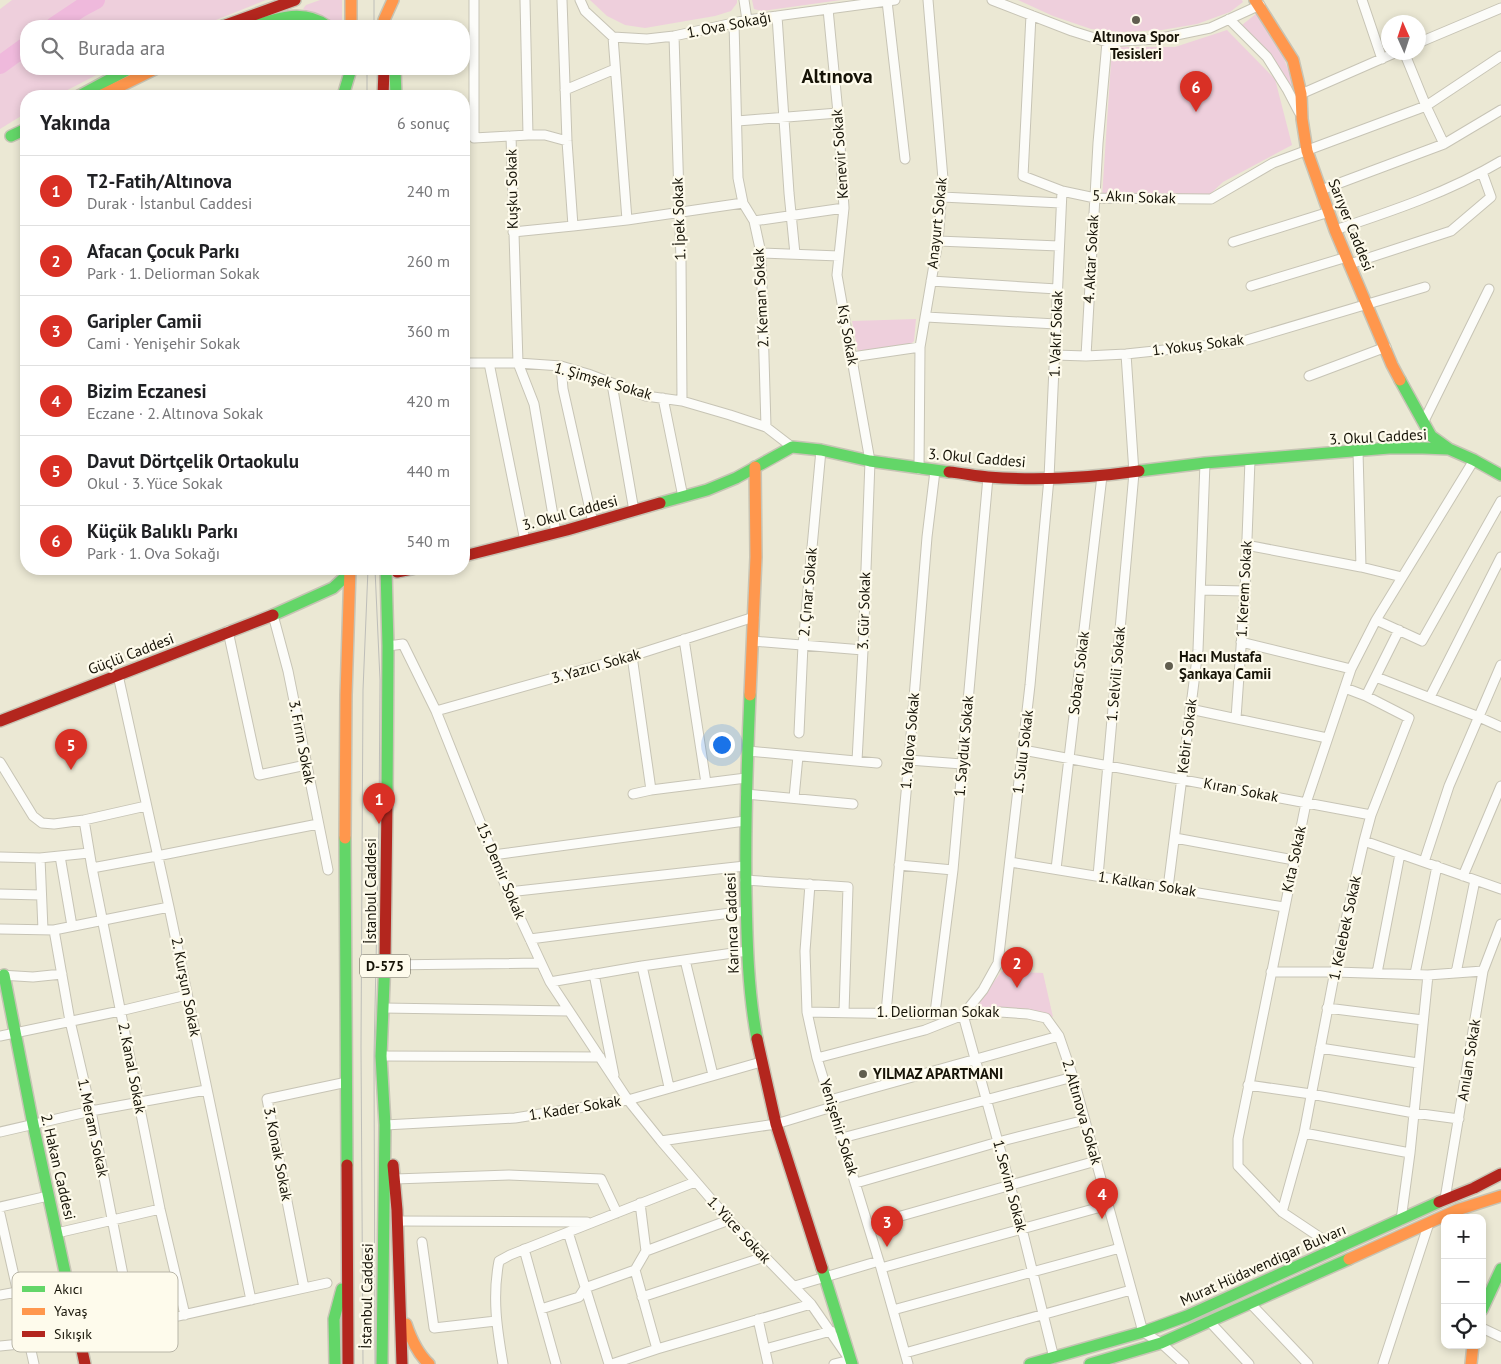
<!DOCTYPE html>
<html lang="tr">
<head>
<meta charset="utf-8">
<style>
	body { margin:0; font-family:"PT Sans",sans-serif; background:#f6f6f6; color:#202124 }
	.controls { position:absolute; right:15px; bottom:15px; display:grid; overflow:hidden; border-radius:10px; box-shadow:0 2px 8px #0003 }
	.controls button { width:45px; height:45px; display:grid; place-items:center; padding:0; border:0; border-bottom:1px solid #e0e0e0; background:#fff; color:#202124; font:25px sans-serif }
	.compass { position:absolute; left:1381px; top:15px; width:45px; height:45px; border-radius:50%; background:#fff; box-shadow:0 2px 8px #0003; rotate:357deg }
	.you { position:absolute; left:721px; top:744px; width:18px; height:18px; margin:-12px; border:4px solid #fff; border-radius:50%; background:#1a73e8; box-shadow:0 0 0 8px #1a73e833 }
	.badge { display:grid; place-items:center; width:32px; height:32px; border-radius:50%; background:#d93025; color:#fff; font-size:16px; font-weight:700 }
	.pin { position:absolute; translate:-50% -41px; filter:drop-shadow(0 1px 2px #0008) }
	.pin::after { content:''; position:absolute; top:26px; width:18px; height:15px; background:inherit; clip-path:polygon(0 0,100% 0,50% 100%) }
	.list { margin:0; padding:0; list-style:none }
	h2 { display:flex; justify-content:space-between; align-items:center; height:65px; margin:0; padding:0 20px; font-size:21px }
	h2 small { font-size:16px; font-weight:400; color:#757577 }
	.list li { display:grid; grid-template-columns:32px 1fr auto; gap:15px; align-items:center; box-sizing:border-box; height:70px; padding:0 20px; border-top:1px solid #e0e0e0 }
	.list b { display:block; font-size:19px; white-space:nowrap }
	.list p { margin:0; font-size:16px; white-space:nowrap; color:#757577 }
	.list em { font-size:16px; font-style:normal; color:#757577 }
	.icon { flex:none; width:28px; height:28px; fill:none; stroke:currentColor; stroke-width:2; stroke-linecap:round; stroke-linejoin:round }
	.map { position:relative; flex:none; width:1501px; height:1364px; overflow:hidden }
	.search { position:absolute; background:#fff; box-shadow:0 2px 8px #0003; left:20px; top:20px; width:450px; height:55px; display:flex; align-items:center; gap:12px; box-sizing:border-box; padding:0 18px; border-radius:20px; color:#757577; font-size:19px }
	.panel { position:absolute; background:#fff; box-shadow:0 2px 8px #0003; left:20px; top:90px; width:450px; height:485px; border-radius:20px }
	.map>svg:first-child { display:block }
	.green { fill:#eecfdc }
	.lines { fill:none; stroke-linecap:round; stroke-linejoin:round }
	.river { stroke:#efb9dc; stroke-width:18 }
	.street-casing { stroke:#c7c4b5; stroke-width:11 }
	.fast-casing { stroke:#c7c4b5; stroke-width:14 }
	.slow-casing { stroke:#c7c4b5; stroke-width:14 }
	.jam-casing { stroke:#c7c4b5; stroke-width:14 }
	.street { stroke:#fcfcf9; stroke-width:9 }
	.fast { stroke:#63d668; stroke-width:11 }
	.slow { stroke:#ff974d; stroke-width:11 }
	.jam { stroke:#b3261e; stroke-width:11 }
	.tram { stroke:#bebeb9; stroke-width:1 }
	.poi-dot { fill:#615e4f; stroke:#fefbec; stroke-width:2 }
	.labels { text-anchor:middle; stroke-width:4.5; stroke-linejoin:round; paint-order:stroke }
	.shield { fill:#fefbec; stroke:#5c594c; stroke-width:1 }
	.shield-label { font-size:14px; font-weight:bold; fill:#161307 }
	.street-label { font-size:15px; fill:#161307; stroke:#fefbec }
	.poi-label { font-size:15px; font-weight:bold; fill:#161307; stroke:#fefbec; text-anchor:start }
	.district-label { font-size:20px; font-weight:bold; fill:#161307; stroke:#fefbec }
	.key { fill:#fefbec; stroke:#b8b5a7; stroke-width:1 }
	.key-label { font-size:14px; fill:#161307 }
</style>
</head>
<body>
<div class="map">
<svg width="1501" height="1364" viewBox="0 0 1501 1364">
	<rect width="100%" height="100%" fill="#ebe8d4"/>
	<path class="green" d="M12,0H266L201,26H26V69H108L56,96H26V113L0,129V9Z
		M320,0H342V26H339L334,22L303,9L306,5Z
		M590,0H737V3L731,11L715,16L645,28L625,25L607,16Z
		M752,0H841L762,11L754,9Z
		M1018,0H1242L1243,2L1230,12L1197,24L1162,30L1121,32L1091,29L1053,16Z
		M1257,13L1283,56L1295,88L1292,90L1271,56L1242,25Z
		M1227,30L1275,79L1292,145L1223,182L1208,196L1102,197L1112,47H1175Z
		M916,319L914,341L910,345L858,352L852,321Z
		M1002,971L1043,973L1053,1017L980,1007L977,1004Z"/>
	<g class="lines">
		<path class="river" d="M54,26L81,8L96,0
			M0,65L26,46"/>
		<g class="street-casing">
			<path id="street" d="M474,0V138L511,136
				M525,0L528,135L511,136L518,363L534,404L556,533
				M580,0L585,11L613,37L647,39L674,36L747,20L895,0
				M744,0L747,20
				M992,0L1072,31L1107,42L1157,39L1210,28L1260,5
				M1362,0L1382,59
				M887,1L905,159
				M1031,15L1023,176L1062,191L1095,198L1211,199L1273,163L1426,106L1501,56
				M777,16L789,193L795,254
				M1229,19L1267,57L1287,89L1299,112
				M734,23L738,178L743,203L754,221L761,253L766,427
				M674,36L681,260L682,401
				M613,37L627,220
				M1418,43L1501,8
				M1404,52L1426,106L1444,144
				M565,90L615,69
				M1301,94L1397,52
				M737,121L838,113
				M528,135H545L567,141
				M1321,190L1444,144L1501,110
				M942,197L1061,203
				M844,208L837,275L870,461L863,650L857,761
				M754,221L844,208L838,113L828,9
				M573,226L627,220L743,203
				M1335,230C1392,211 1449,192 1501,161
				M513,232L573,226L567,141L562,0
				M938,241L1059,246
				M1233,242L1329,212
				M761,253L839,256
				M1350,264L1451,231L1491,197L1482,172
				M931,281L1057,289
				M1251,286L1347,257
				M926,317L1056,324
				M1055,355L1086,356L1126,354L1240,342L1425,287
				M1086,356L1098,143L1107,42
				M852,357L920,347L938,241L943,179L928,0
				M464,363H518L561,366L588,374L646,396L682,401L730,415L766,427L792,447
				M489,363L525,541
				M561,366L563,389L593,523
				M1309,376L1386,347
				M612,384L634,511
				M663,398L683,497
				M1423,423L1489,289
				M1358,451L1361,567
				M919,469L920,347
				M1246,545L1361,567L1402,577
				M1201,590L1245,591
				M273,615L288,671L328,870
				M1376,620L1422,641L1501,501
				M228,631L259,775L306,765
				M684,639L706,783
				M753,641L863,650
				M1241,642L1351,669
				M388,646L403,644L436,711L508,892L550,982L628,1100L661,1141L729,1220L811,1304L850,1360L834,1364
				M632,656L651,790
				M118,675L169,907L251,1300
				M1376,677L1479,717L1501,727
				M1366,696L1399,630
				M1430,697L1501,557
				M1190,709L1327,738
				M436,711L632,656L754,617
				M1236,718L1245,591L1250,460
				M799,733L803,645L821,450
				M1023,750L1371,815
				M748,751L877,763
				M909,760L962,764
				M0,762L33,816L42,823L54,824L84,820L146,806
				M633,794L651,790L746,778
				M746,794L853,804
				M794,798L798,756
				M84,820L92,868L160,1209L185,1315
				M1175,838L1294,860
				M1364,841L1501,889
				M493,855L745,821
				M60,856L72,926
				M0,857L40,858L89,853
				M40,858L43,930
				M1010,862L1284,907
				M1424,862L1449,786L1501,665
				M899,865L953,870
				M92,868L157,856L318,824
				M1056,869L1102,476
				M1098,876L1134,473L1126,354
				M1463,876L1501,786
				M745,880L848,887L844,1012
				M810,884L805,951L807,1012L817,1058L881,1268L908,1364
				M1168,888L1198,650L1205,463
				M508,892L745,866
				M0,894L41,895
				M0,929L54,930L169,907
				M54,930L70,1021L91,1111L133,1326
				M530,939L746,911
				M685,960L713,1075
				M385,965L540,963
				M642,966L669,1087
				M1271,972H1335L1428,975L1483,971
				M1377,973L1400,854
				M1456,973L1475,880
				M594,974L614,1075
				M1415,974L1437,866
				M0,975L33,977L62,974
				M550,982L642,966L747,951
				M383,1008L569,1011
				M1327,1008L1423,1020
				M807,1012L963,1015L1000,1012L1028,1014L1046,1018L1059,1036L1073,1077L1143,1332L1161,1343L1184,1364
				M886,1013L909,760L927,537L935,471
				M935,1013L953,870L988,477
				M963,1015L1022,1229L1054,1358
				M0,1036L120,1011L187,995
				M1320,1048L1418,1063
				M381,1056L600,1057
				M817,1058L925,1030L963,1015L983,990L998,963L1030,685L1049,478L1062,191
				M1248,1085L1311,1094L1414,1113L1459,1119
				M830,1100L1059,1036
				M385,1125L515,1118L628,1100L761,1062
				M0,1132L91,1111L206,1090
				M1304,1133L1410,1153
				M842,1138L1073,1077
				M661,1141L776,1124L832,1107
				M395,1179L509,1175L601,1179L617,1213
				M856,1183L998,1142L1085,1120
				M1445,1199L1483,971L1501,924
				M640,1203L646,1251
				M0,1207L48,1196
				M1282,1212L1304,1133L1339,950L1364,841L1371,815L1409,718L1366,696L1345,688
				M0,1214L34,1364
				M1401,1220L1410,1153L1428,975
				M398,1221L587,1222
				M869,1225L1096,1161
				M568,1232L609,1364
				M57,1233L160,1209
				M422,1242L434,1328L496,1321
				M1336,1248L1282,1212L1238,1166V1139L1306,803L1351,669L1376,620L1474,460
				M524,1249L556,1364
				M881,1268L1108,1205
				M635,1270L657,1349
				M795,1286L879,1261
				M304,1288L267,1099L347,1082
				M0,1295L17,1292
				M642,1297L764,1257
				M1250,1303L1308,1364
				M541,1309L579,1297L585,1288L635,1270L646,1251L729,1220
				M893,1310L1120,1248
				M758,1319L768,1364
				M1209,1321L1249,1364
				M1482,1328L1501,1337
				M0,1346L79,1338L327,1283
				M765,1349L831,1331
				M905,1353L1131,1290
				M503,1364C497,1329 492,1297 499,1261L510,1255L695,1182
				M612,1364L657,1349L811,1304
				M1383,1364L1429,1223"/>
		</g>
		<g class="fast-casing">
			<path id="fast" d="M253,26C278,18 304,9 327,26
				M395,69L396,96
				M79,96L129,69
				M343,96L351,69
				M11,136L26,129
				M1400,380L1431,436L1449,449
				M1139,471L1205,463L1389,448H1423L1449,449L1474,460L1501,475
				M660,503L707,490L736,478L792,447L821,450L870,461L949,472
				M386,569L388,646L387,803
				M273,615L333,588L345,577L348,569
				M750,695C747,762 745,828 746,894C747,943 748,991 757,1039
				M345,838L347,1165
				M4,975L33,1124L71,1300
				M822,1268L852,1364
				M1482,1310L1501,1269
				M335,1364L334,1319L342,1289
				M382,1364L385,1125L381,1056L385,959
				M1030,1364L1143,1332L1187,1316L1439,1202
				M1090,1364L1161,1343L1349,1259"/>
		</g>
		<g class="slow-casing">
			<path id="slow" d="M351,0V26
				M1255,0L1293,60L1301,94L1302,119L1307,151L1335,230L1392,365L1400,380
				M387,26L384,20L393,0
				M100,96L155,69
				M750,695L756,557L755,467
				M345,838L346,695L350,569
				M1349,1259L1457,1210L1501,1196
				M406,1324C411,1339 417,1353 429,1364
				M1471,1364L1473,1345"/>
		</g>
		<g class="jam-casing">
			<path id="jam" d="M223,26L295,0
				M383,96L384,69
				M949,472C962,473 975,476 988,477C1038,481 1089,478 1139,471
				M464,556L567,530L660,503
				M397,572L412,569
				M0,721L273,615
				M385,959L387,803
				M757,1039L776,1124L822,1268
				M347,1165L348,1364
				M393,1165L397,1210L402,1364
				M1439,1202L1474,1188L1501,1174
				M71,1300L85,1364"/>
		</g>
		<use href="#street" class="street"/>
		<use href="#fast" class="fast"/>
		<use href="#slow" class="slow"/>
		<use href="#jam" class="jam"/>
		<path class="tram" d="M374,26V0
			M367,69V96
			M363,1364L361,1047L363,690L368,569
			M375,1364L374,1055L379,824L380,680L375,569"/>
	</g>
	<g class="poi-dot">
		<circle cx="1136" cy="20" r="5"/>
		<circle cx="1169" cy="666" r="5"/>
		<circle cx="863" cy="1074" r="5"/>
	</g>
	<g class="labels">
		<rect class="shield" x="360" y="954.5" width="50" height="23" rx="4"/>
		<g class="shield-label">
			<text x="385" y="971">D-575</text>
		</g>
		<g class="street-label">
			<text transform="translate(729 25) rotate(-11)" y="5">1. Ova Sokağı</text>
			<text transform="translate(840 154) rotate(-94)" y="5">Kenevir Sokak</text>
			<text transform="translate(512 189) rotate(-91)" y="5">Kuşku Sokak</text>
			<text transform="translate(1134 197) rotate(2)" y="5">5. Akın Sokak</text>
			<text transform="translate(679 219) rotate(-92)" y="5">1. İpek Sokak</text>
			<text transform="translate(937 223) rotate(-84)" y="5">Anayurt Sokak</text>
			<text transform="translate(1351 225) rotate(68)" y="5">Sarıyer Caddesi</text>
			<text transform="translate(1091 259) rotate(-87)" y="5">4. Aktar Sokak</text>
			<text transform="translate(761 298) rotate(-93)" y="5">2. Keman Sokak</text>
			<text transform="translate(1056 334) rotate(-88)" y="5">1. Vakıf Sokak</text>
			<text transform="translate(848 335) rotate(80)" y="5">Kış Sokak</text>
			<text transform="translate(1198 345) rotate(-7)" y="5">1. Yokuş Sokak</text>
			<text transform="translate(603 381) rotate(16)" y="5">1. Şimşek Sokak</text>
			<text transform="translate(1378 437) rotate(-3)" y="5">3. Okul Caddesi</text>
			<text transform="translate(977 458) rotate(5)" y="5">3. Okul Caddesi</text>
			<text transform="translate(570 513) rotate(-15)" y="5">3. Okul Caddesi</text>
			<text transform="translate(1244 589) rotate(-87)" y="5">1. Kerem Sokak</text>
			<text transform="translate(808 592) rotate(-85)" y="5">2. Çınar Sokak</text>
			<text transform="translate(864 611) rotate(-88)" y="5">3. Gür Sokak</text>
			<text transform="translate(131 654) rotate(-21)" y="5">Güçlü Caddesi</text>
			<text transform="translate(596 666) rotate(-16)" y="5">3. Yazıcı Sokak</text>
			<text transform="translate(1079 673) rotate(-83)" y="5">Sobacı Sokak</text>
			<text transform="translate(1116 674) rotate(-85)" y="5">1. Selvili Sokak</text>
			<text transform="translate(1187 736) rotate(-83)" y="5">Kebir Sokak</text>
			<text transform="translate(910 741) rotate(-85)" y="5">1. Yalova Sokak</text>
			<text transform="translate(302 742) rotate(79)" y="5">3. Fırın Sokak</text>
			<text transform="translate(964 746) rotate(-85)" y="5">1. Sayduk Sokak</text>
			<text transform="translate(1023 752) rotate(-83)" y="5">1. Sulu Sokak</text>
			<text transform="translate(1241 790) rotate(11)" y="5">Kıran Sokak</text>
			<text transform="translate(1294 859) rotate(-78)" y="5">Kıta Sokak</text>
			<text transform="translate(501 871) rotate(67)" y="5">15. Demir Sokak</text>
			<text transform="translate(1147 884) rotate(9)" y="5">1. Kalkan Sokak</text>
			<text transform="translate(371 891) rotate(-90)" y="5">İstanbul Caddesi</text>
			<text transform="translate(732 923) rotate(-92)" y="5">Karınca Caddesi</text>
			<text transform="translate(1345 928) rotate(-78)" y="5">1. Kelebek Sokak</text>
			<text transform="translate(186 987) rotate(79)" y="5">2. Kurşun Sokak</text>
			<text x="938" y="1017">1. Deliorman Sokak</text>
			<text transform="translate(1469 1060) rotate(-81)" y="5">Anılan Sokak</text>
			<text transform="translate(132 1068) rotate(79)" y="5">2. Kanal Sokak</text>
			<text transform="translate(575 1108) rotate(-9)" y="5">1. Kader Sokak</text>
			<text transform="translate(1082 1112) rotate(74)" y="5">2. Altınova Sokak</text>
			<text transform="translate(839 1127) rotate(73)" y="5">Yenişehir Sokak</text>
			<text transform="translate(93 1128) rotate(78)" y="5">1. Meram Sokak</text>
			<text transform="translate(278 1154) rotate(79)" y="5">3. Konak Sokak</text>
			<text transform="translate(58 1167) rotate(77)" y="5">2. Hakan Caddesi</text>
			<text transform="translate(1010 1186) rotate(75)" y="5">1. Sevim Sokak</text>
			<text transform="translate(739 1230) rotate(47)" y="5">1. Yüce Sokak</text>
			<text transform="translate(1263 1265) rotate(-24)" y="5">Murat Hüdavendigar Bulvarı</text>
			<text transform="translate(367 1296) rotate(-89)" y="5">İstanbul Caddesi</text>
		</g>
		<g class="poi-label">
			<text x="1136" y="42" text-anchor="middle">Altınova Spor<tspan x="1136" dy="17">Tesisleri</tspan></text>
			<text x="1179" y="662">Hacı Mustafa<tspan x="1179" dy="17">Şankaya Camii</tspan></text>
			<text x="873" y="1079">YILMAZ APARTMANI</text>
		</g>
		<g class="district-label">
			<text x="837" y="83">Altınova</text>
		</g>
	</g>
	<rect x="12" y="1272" width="166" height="80" rx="8" class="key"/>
	<rect x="22" y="1286" width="23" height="6" fill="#63d668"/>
	<rect x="22" y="1308" width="23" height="7" fill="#ff974d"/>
	<rect x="22" y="1331" width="23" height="6" fill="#b3261e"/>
	<g class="key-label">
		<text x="54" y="1294">Akıcı</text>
		<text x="54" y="1316">Yavaş</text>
		<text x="54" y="1339">Sıkışık</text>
	</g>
</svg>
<div class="controls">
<button>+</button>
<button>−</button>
<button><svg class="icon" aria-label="locate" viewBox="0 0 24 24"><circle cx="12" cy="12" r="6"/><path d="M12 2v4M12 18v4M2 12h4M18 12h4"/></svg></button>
</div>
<svg class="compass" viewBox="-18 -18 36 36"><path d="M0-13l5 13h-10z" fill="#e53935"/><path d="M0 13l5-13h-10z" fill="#757577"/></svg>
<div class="you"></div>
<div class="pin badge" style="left:379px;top:824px">1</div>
<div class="pin badge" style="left:1017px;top:988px">2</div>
<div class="pin badge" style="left:887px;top:1247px">3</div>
<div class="pin badge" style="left:1102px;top:1219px">4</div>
<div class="pin badge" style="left:71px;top:770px">5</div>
<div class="pin badge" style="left:1196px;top:112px">6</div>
<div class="search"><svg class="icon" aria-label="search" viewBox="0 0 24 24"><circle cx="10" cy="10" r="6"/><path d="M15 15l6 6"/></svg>Burada ara</div>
<section class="panel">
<h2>Yakında<small>6 sonuç</small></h2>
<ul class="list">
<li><span class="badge">1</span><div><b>T2-Fatih/Altınova</b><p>Durak · İstanbul Caddesi</p></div><em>240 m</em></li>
<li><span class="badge">2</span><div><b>Afacan Çocuk Parkı</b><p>Park · 1. Deliorman Sokak</p></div><em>260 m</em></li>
<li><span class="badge">3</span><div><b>Garipler Camii</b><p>Cami · Yenişehir Sokak</p></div><em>360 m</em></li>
<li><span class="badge">4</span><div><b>Bizim Eczanesi</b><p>Eczane · 2. Altınova Sokak</p></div><em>420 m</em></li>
<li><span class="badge">5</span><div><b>Davut Dörtçelik Ortaokulu</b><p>Okul · 3. Yüce Sokak</p></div><em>440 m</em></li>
<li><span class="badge">6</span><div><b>Küçük Balıklı Parkı</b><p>Park · 1. Ova Sokağı</p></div><em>540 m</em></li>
</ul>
</section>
</div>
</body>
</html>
